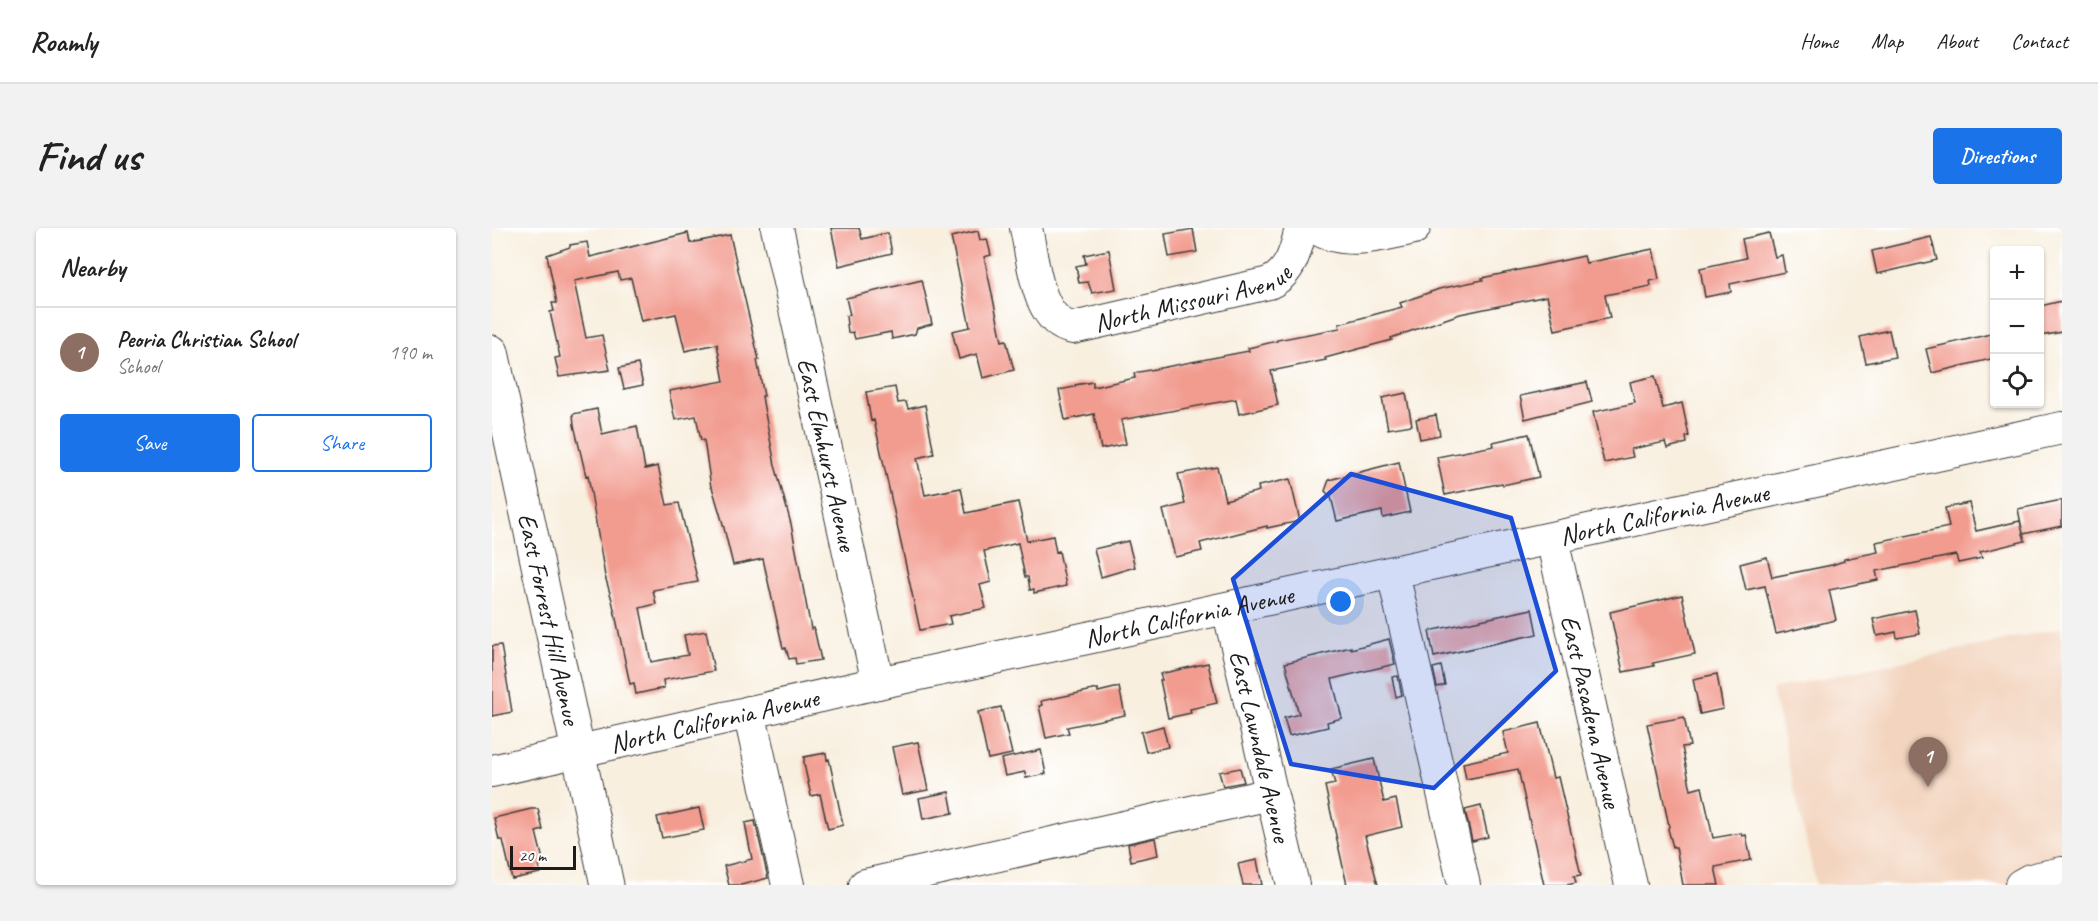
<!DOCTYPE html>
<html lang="en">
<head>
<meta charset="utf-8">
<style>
	body { margin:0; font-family:Caveat,sans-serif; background:#f2f2f2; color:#222 }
	.controls { position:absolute; right:18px; top:18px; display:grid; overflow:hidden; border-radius:6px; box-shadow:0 2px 4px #0004 }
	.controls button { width:54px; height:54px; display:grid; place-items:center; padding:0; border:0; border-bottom:2px solid #e0e0e0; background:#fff; color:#222; font:30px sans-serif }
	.scale { position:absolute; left:18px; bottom:15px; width:66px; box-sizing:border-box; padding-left:6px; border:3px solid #1c1c1c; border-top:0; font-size:16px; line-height:21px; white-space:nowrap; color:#1c1c1c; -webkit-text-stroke:4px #fff; paint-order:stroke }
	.you { position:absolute; left:849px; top:374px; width:21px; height:21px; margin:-15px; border:4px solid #fff; border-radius:50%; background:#1a73e8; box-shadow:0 0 0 9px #1a73e833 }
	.badge { display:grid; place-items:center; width:39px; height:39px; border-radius:50%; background:#1a73e8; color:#fff; font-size:20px; font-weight:700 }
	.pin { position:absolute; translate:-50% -50px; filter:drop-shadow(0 2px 3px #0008) }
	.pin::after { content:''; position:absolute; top:32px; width:21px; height:18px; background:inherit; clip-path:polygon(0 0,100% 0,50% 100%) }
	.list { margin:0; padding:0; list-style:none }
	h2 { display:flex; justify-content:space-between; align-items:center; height:78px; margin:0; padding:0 24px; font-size:26px }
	h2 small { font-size:20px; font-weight:400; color:#767676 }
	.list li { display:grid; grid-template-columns:39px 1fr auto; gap:18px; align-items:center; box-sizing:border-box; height:90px; padding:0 24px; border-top:2px solid #e0e0e0 }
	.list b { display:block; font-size:22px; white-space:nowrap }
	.list p { margin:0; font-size:20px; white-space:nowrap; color:#767676 }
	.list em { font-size:20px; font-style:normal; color:#767676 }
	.actions { display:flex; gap:12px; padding:18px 24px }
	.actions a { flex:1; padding:14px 0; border:2px solid #1a73e8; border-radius:6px; text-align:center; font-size:21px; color:#1a73e8 }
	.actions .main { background:#1a73e8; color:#fff }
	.icon { flex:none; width:33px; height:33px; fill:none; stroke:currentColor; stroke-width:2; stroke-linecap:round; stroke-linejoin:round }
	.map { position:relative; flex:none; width:1570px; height:657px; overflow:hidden; border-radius:6px }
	header { display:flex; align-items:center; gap:36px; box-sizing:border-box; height:84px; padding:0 30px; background:#fff; border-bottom:2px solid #e0e0e0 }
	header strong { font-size:28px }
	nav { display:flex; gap:33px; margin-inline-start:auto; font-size:21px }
	.intro { display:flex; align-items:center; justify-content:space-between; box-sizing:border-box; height:144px; padding:0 36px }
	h1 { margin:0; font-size:42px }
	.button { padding:15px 27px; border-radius:6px; background:#1a73e8; color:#fff; font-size:21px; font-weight:700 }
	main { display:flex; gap:36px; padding:0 36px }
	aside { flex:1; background:#fff; border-radius:6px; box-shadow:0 2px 4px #0004 }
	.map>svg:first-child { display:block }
	.built { fill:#f3d4be }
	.building { fill:#f29c90 }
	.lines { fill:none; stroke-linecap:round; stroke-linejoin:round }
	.minor-casing { stroke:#3d3c39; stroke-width:34 }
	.major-casing { stroke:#3d3c39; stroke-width:35 }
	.minor { stroke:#fff; stroke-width:32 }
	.major { stroke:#fff; stroke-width:33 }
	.marked { fill:#1d4ed8; fill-opacity:0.2; stroke:#1d4ed8; stroke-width:4.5; stroke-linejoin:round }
	.labels { text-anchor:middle; stroke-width:5; stroke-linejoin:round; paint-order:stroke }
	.street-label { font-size:26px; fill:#1c1c1c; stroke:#fff }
</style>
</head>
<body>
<header>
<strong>Roamly</strong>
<nav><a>Home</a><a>Map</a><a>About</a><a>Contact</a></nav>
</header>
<div class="intro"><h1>Find us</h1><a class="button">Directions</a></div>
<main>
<aside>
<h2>Nearby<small></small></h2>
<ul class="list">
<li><span class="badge" style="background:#8d6e63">1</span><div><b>Peoria Christian School</b><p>School</p></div><em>190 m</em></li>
</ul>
<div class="actions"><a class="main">Save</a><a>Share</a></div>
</aside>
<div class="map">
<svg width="1570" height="657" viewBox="0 0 1570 657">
	<rect width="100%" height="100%" fill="#fff"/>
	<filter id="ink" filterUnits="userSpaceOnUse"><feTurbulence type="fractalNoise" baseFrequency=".0167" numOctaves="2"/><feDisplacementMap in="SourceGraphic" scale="12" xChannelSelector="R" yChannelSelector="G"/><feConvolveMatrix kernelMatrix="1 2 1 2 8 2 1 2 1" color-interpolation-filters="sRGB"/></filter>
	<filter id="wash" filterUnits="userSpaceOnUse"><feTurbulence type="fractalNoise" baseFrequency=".008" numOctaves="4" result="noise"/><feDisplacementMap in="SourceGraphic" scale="24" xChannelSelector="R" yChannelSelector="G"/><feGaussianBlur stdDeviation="1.35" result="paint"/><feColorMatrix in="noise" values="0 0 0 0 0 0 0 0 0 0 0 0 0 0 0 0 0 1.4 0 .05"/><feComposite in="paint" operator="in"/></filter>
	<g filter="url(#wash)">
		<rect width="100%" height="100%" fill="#f8efdf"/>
		<path class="built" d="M1570,400V657H1324L1280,461Z"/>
		<g id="blocks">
			<path class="building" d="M339,0H367L370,11L396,5L400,25L347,38Z
				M701,1L705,24L677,29L673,6Z
				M486,3L488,12L495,11L499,27L492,29L493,33L510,113L514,112L522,142L491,150L485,126L467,131L460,103L478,99L459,9Z
				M196,5L198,15L238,7L267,132H265L272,168H270L272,180L283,237L299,296L319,401L322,400L329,432L304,436L303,430L297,431L294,420H291L271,331L241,337L231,296L220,259H219L212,212H209L204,188L183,192L177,163L232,153L225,116L193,123L184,86L149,93L139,50L128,52L126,44L82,53L94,110L110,107L118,142L67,149L63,130L68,129L58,84L62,83L60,75H65L55,27L78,19V17L95,14L98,29Z
				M1277,5L1283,29L1290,27L1293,44L1238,56L1239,64L1213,69L1208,40L1254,30L1250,11Z
				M1439,9L1445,32L1385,46L1380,23Z
				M1161,21L1167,51L1158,53L1159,58L1113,67L1118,90L1063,102L1055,68L968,86L899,110L900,112L833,130L834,132L779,143L786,177L747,186L744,171L629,192L634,216L609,221L602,186L573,192L567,162L583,159V157L601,154V159L643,150L642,145L757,123L756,120L785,113V112L848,100L847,96L910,79L908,75L947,61L991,52L990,50L1092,28L1094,35Z
				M617,22L624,61L600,65L596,54L587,55L584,38L594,36L592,27Z
				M430,52L440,96L425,100L423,106L400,111L399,104L363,111L361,104L356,105L354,88L358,87L354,70Z
				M1570,73V104L1548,108V78Z
				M1397,102L1403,129L1374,135L1368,109Z
				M1503,105V130L1440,145L1434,121Z
				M146,136L151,157L132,161L127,140Z
				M1163,148L1171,180L1190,175L1197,208L1194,209L1195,215L1175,220L1173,214L1139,221L1141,229L1112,235L1101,184L1143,175L1138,154Z
				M1095,154L1100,174L1033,191L1028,168Z
				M403,159L406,175L414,174L416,181L433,177L442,226L425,230L433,267L469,260L474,285L526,274L535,313L561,308L564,324L567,323L574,358L542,365V361L538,362L536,349H533L526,315L492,323L499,354L488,357L494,380L457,388L459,396L428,402L382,192L379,193L374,164Z
				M914,165L920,197L896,201L890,170Z
				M105,181L110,206L145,198L153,241L166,238L175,277L187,275L206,354L161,362L164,376L148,380L159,434L196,427L192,407L214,403L222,443L171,452L172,460L144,466L142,455L138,456L120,372L113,348L96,247L94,248L82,197L81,186Z
				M944,187L948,207L928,211L924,191Z
				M1037,206L1047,249L1011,257L1010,255L953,267L945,229L1002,218L1001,214Z
				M907,234L918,284L891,290L890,283L845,293L839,269L833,263L837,252Z
				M725,239L733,272L767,263L766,258L798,251L808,293L775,300V298L708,315L710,323L683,329L671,282L693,276L686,246Z
				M1570,272V298L1531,306L1526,281Z
				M1477,275L1484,303L1528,293L1533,313L1488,324L1490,330L1466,335L1464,327L1384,343L1386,352L1337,362L1344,392L1284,406L1273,358L1254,362L1248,336L1275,329L1280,349L1340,337L1352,333V331L1386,324L1384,314L1457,299L1453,280Z
				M636,313L643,339L609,349L602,321Z
				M1190,367L1203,426L1161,435L1162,438L1131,444L1118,384Z
				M1040,381L1045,406L942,429L937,403Z
				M1423,382L1428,406L1405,410L1404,404L1385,408L1381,391Z
				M897,411L903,436L840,451L850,490L835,494L836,499L797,508L792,490L807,486L793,435L859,419V421Z
				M9,417L20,484L0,488V418Z
				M716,435L725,475L698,481L699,485L676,490L668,452H670L668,446Z
				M949,438L953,457L945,459L941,440Z
				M1225,446L1231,481L1208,486L1201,451Z
				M906,448L910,467L904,469L900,449Z
				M627,459L633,487L575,499L577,505L554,510L547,478L550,477L549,473L606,461V464Z
				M509,479L520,526L496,531L486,484Z
				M1192,489L1198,518L1190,519L1199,562L1210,559L1221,610L1249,605L1250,608L1254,607L1259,632L1223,639L1227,657H1191L1184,619H1181L1176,601L1177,598L1155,496Z
				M1048,495L1061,550L1066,549L1089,647L1082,648L1084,655L1075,657H1052L1026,541L974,551L971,535L1016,525L1011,504Z
				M671,498L676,519L654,524L649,504Z
				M426,514L436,562L410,567L400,519Z
				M549,522L554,546L534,550L533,544L513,548L509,531Z
				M334,525L335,532L337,531L351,597L336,601L328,566L319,568L312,536V529Z
				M882,531L892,574L904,571L910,599L873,608L886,657H855L833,558L843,556L839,541Z
				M748,540L752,554L731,558L727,544Z
				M457,564L461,585L431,591L427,570Z
				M989,578L996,609L980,613L973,582Z
				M207,580L212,602L170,610L165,589Z
				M39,581H46L51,602L44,604L52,636L47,638L48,645L20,651L11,612H7L2,590Z
				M263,593L276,650L249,657H237L232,638L260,631L253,595Z
				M663,610L666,627L639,633L636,616Z
				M765,632L770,657H751L746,636Z"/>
		</g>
	</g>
	<g filter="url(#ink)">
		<use href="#blocks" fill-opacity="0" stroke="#3d3c39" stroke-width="1.5"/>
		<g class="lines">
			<g class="minor-casing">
				<g id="minor">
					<path id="s1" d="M285,0L386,455"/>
					<path id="s2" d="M534,0C541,30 544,94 581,100L777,55C799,45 804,22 809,0"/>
					<path d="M824,0C852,18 891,7 922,0"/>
					<path id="s3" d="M1060,311L1139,657"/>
					<path d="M901,345L972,657"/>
					<path id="s4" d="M736,380L801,657"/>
					<path d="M257,484L296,657"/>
					<path id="s5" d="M0,543L386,455L1570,200"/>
					<path d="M373,657L779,566"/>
					<path d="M1529,657L1538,652L1570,645"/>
				</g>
			</g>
			<g class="major-casing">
				<g id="major">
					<path id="s6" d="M0,124L115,657"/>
				</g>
			</g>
			<use href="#minor" class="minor"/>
			<use href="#major" class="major"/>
		</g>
	</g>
	<path class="marked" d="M859,246L1019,290L1064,443L942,560L799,536L741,351Z"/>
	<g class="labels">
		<g class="street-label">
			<text dy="9" stroke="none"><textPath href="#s2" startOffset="240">North Missouri Avenue</textPath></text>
			<text dy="9" stroke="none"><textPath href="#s1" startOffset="232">East Elmhurst Avenue</textPath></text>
			<text dy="9" stroke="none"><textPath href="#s5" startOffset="1200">North California Avenue</textPath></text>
			<text dy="9" stroke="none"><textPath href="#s5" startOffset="714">North California Avenue</textPath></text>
			<text dy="9" stroke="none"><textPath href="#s6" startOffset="273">East Forrest Hill Avenue</textPath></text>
			<text dy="9" stroke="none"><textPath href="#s3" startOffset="177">East Pasadena Avenue</textPath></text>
			<text dy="9" stroke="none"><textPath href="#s5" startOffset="228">North California Avenue</textPath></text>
			<text dy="9" stroke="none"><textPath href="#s4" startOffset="142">East Lawndale Avenue</textPath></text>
		</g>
	</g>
</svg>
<div class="controls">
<button>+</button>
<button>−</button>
<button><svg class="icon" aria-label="locate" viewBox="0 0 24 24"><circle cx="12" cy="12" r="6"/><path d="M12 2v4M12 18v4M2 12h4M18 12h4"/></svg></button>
</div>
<div class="scale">20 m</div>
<div class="you"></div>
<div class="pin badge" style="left:1436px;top:559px;background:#8d6e63">1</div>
</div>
</main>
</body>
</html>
